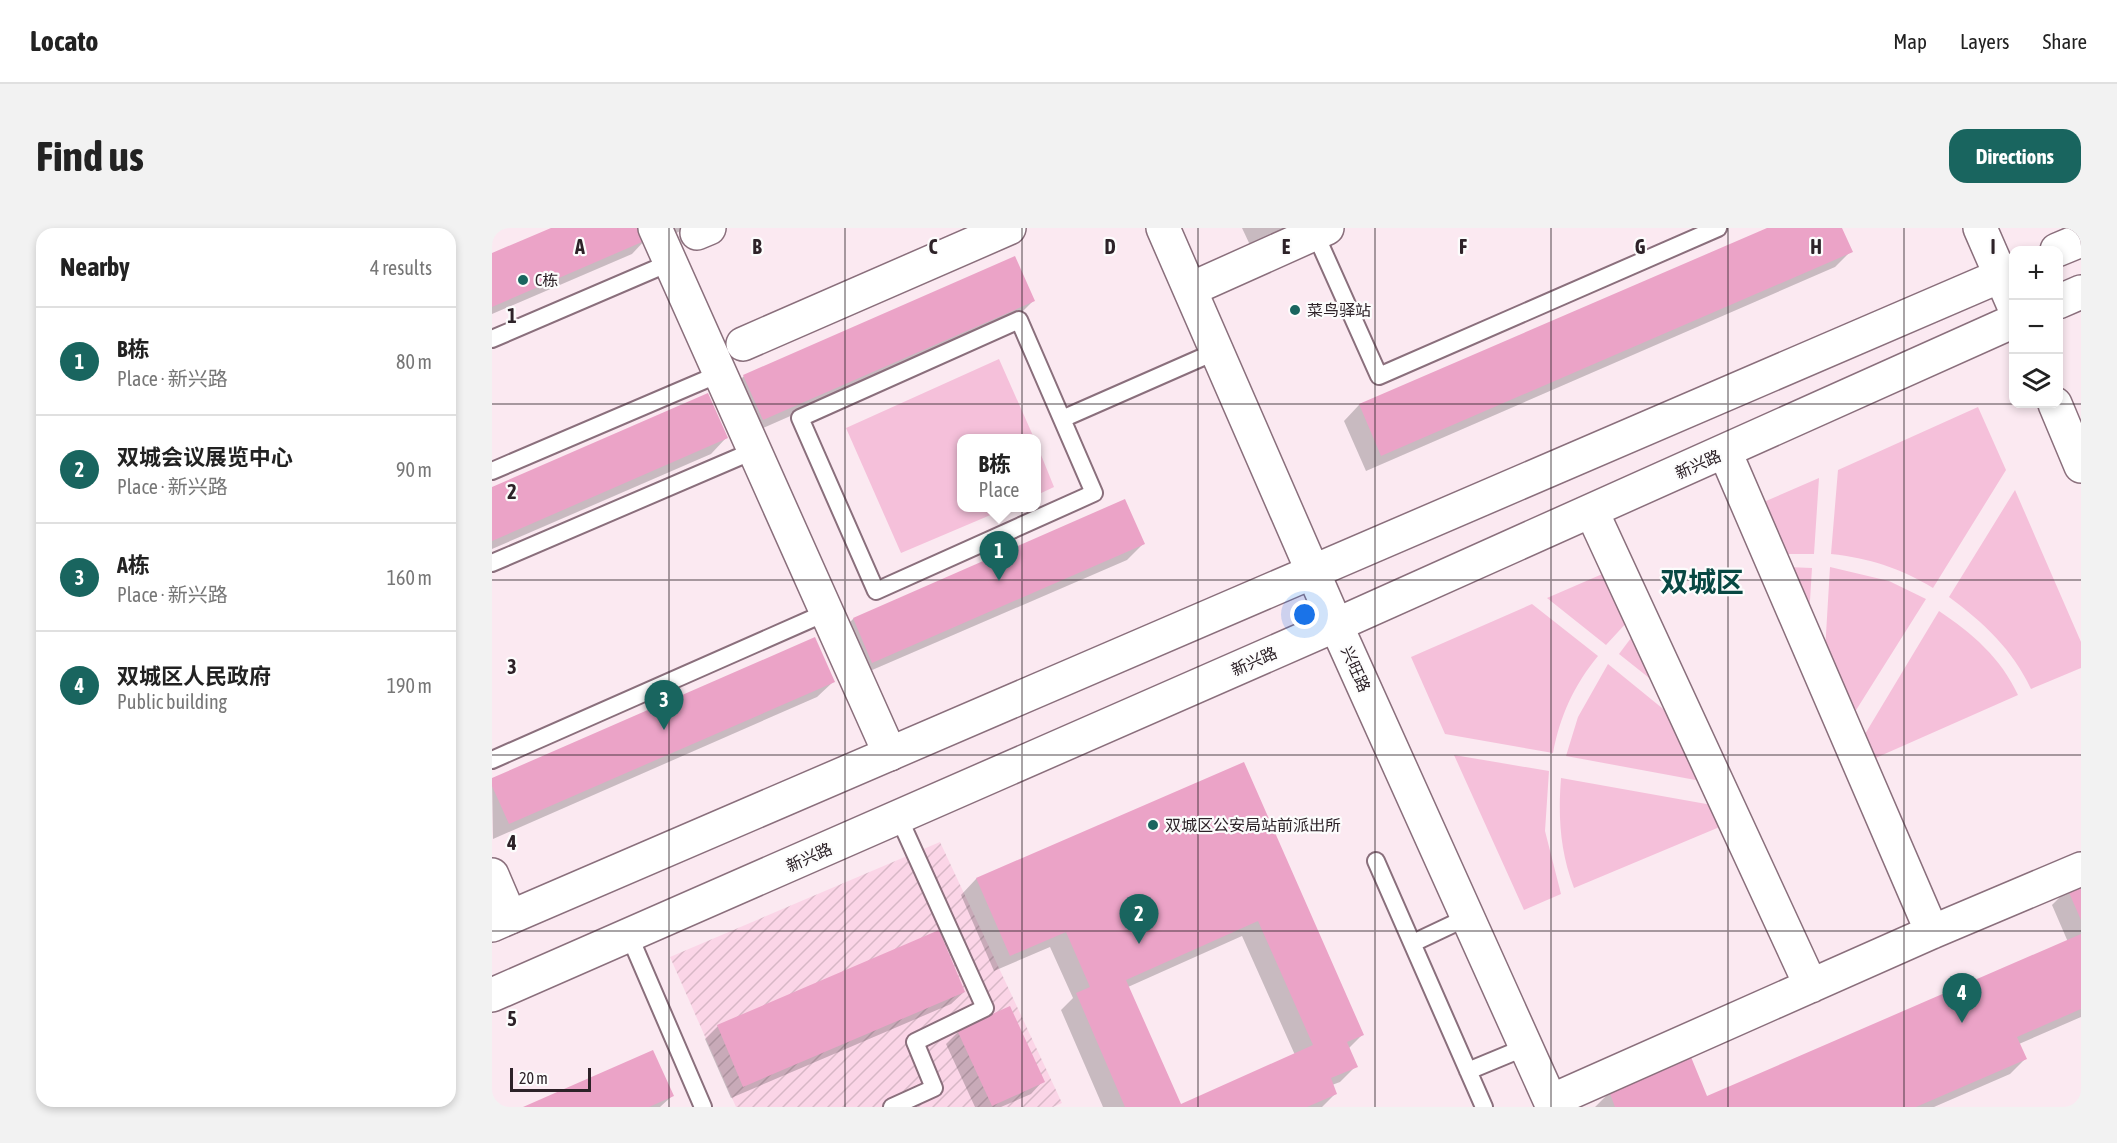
<!DOCTYPE html>
<html lang="en">
<head>
<meta charset="utf-8">
<style>
	body { margin:0; font-family:"Asap Condensed","Noto Sans SC",sans-serif; background:#f2f2f2; color:#222 }
	.controls { position:absolute; right:18px; top:18px; display:grid; overflow:hidden; border-radius:12px; box-shadow:0 3px 9px #0003 }
	.controls button { width:54px; height:54px; display:grid; place-items:center; padding:0; border:0; border-bottom:2px solid #e0e0e0; background:#fff; color:#222; font:30px sans-serif }
	.scale { position:absolute; left:18px; bottom:15px; width:81px; box-sizing:border-box; padding-left:6px; border:3px solid #2d2228; border-top:0; font-size:16px; line-height:21px; white-space:nowrap; color:#2d2228; -webkit-text-stroke:4px #fcfcfc; paint-order:stroke }
	.you { position:absolute; left:813px; top:387px; width:21px; height:21px; margin:-15px; border:4px solid #fff; border-radius:50%; background:#1a73e8; box-shadow:0 0 0 9px #1a73e833 }
	.badge { display:grid; place-items:center; width:39px; height:39px; border-radius:50%; background:#19655f; color:#fff; font-size:20px; font-weight:700 }
	.pin { position:absolute; translate:-50% -50px; filter:drop-shadow(0 2px 3px #0008) }
	.pin::after { content:''; position:absolute; top:32px; width:21px; height:18px; background:inherit; clip-path:polygon(0 0,100% 0,50% 100%) }
	.popup { position:absolute; left:465px; top:206px; width:84px; height:78px; box-sizing:border-box; display:grid; place-content:center; border-radius:12px; background:#fff; filter:drop-shadow(0 2px 4px #0005); font-size:20px; white-space:nowrap; color:#767676 }
	.popup b { font-size:22px; color:#222 }
	.popup::after { content:''; position:absolute; left:50%; top:100%; margin-left:-12px; border:12px solid transparent; border-top-color:#fff }
	.list { margin:0; padding:0; list-style:none }
	h2 { display:flex; justify-content:space-between; align-items:center; height:78px; margin:0; padding:0 24px; font-size:26px }
	h2 small { font-size:20px; font-weight:400; color:#767676 }
	.list li { display:grid; grid-template-columns:39px 1fr auto; gap:18px; align-items:center; box-sizing:border-box; height:108px; padding:0 24px; border-top:2px solid #e0e0e0 }
	.list b { display:block; font-size:22px; white-space:nowrap }
	.list p { margin:0; font-size:20px; white-space:nowrap; color:#767676 }
	.list em { font-size:20px; font-style:normal; color:#767676 }
	.icon { flex:none; width:33px; height:33px; fill:none; stroke:currentColor; stroke-width:2; stroke-linecap:round; stroke-linejoin:round }
	.map { position:relative; flex:none; width:1589px; height:879px; overflow:hidden; border-radius:18px }
	header { display:flex; align-items:center; gap:36px; box-sizing:border-box; height:84px; padding:0 30px; background:#fff; border-bottom:2px solid #e0e0e0 }
	header strong { font-size:28px }
	nav { display:flex; gap:33px; margin-inline-start:auto; font-size:21px }
	.intro { display:flex; align-items:center; justify-content:space-between; box-sizing:border-box; height:144px; padding:0 36px }
	h1 { margin:0; font-size:42px }
	.button { padding:15px 27px; border-radius:18px; background:#19655f; color:#fff; font-size:21px; font-weight:700 }
	main { display:flex; gap:36px; padding:0 36px }
	aside { flex:1; background:#fff; border-radius:18px; box-shadow:0 3px 9px #0003 }
	.map>svg:first-child { display:block }
	.industrial { fill:url(#industrial-furrows) }
	.green { fill:#f5c0da }
	.shadow { fill:#0003; fill-rule:evenodd }
	.building { fill:#eba3c7; fill-rule:evenodd }
	.lines { fill:none; stroke-linecap:round; stroke-linejoin:round }
	.lane-casing { stroke:#8a6f7c; stroke-width:20 }
	.street-casing { stroke:#8a6f7c; stroke-width:36 }
	.secondary-casing { stroke:#8a6f7c; stroke-width:36 }
	.lane { stroke:#fff; stroke-width:16 }
	.street { stroke:#fff; stroke-width:33 }
	.secondary { stroke:#fff; stroke-width:33 }
	.grid { fill:none; stroke:#2d2228; stroke-width:1.5; stroke-opacity:0.55 }
	.poi-dot { fill:#19655f; stroke:#fcfcfc; stroke-width:2 }
	.labels { text-anchor:middle; stroke-width:4.5; stroke-linejoin:round; paint-order:stroke }
	.poi-label { font-size:16px; fill:#2d2228; stroke:#fcfcfc; text-anchor:start }
	.street-label { font-size:16px; fill:#2d2228; stroke:#fcfcfc }
	.town-label { font-size:28px; font-weight:bold; fill:#084843; stroke:#fcfcfc }
	.grid-label { font-size:20px; text-anchor:middle; font-weight:bold; fill:#2d2228; stroke:#fcfcfc; stroke-width:4.5; stroke-linejoin:round; paint-order:stroke }
</style>
</head>
<body>
<header>
<strong>Locato</strong>
<nav><a>Map</a><a>Layers</a><a>Share</a></nav>
</header>
<div class="intro"><h1>Find us</h1><a class="button">Directions</a></div>
<main>
<aside>
<h2>Nearby<small>4 results</small></h2>
<ul class="list">
<li><span class="badge">1</span><div><b>B栋</b><p>Place · 新兴路</p></div><em>80 m</em></li>
<li><span class="badge">2</span><div><b>双城会议展览中心</b><p>Place · 新兴路</p></div><em>90 m</em></li>
<li><span class="badge">3</span><div><b>A栋</b><p>Place · 新兴路</p></div><em>160 m</em></li>
<li><span class="badge">4</span><div><b>双城区人民政府</b><p>Public building</p></div><em>190 m</em></li>
</ul>
</aside>
<div class="map">
<svg width="1589" height="879" viewBox="0 0 1589 879">
	<defs>
		<pattern id="industrial-furrows" width="10" height="10" patternUnits="userSpaceOnUse" patternTransform="scale(1.5)"><rect width="10" height="10" fill="#fbd5e7"/><path d="M-1 1l2-2M0 10L10 0M9 11l2-2" fill="none" stroke="#d7b7c6"/></pattern>
	</defs>
	<rect width="100%" height="100%" fill="#fbe9f1"/>
	<path class="industrial" d="M448,614L570,875L561,879H244L178,729Z"/>
	<path class="green" d="M507,131L542,210H470V280H515L409,325L354,200Z
		M1486,179L1514,242L1441,360C1408,340 1377,330 1339,326L1346,242Z
		M545,217L562,259L545,267H544Z
		M1327,250L1322,326H1289L1267,276Z
		M1523,262L1589,414V440L1539,461C1521,422 1491,394 1457,369Z
		M1295,339L1320,340L1317,389Z
		M1338,339L1397,353L1434,371L1361,487L1333,423Z
		M1115,344L1137,392L1114,417L1055,370Z
		M1040,376L1106,428C1082,457 1068,488 1061,525L953,506L919,429Z
		M1447,383C1480,405 1509,430 1526,467L1379,532L1370,511Z
		M1142,406L1166,457L1127,426Z
		M1116,436L1181,489L1209,553L1074,528L1086,489Z
		M962,527L1057,543L1053,603L1069,666L1032,682Z
		M1069,550L1220,577L1230,598L1082,660C1068,623 1066,589 1069,550Z"/>
	<path class="shadow" d="M62,0L155,10L140,26L0,86V27Z
		M163,0H195L169,12Z
		M750,0H796L758,17Z
		M1279,0H1349L1359,23L1343,39L874,243L852,193L867,177Z
		M541,73L526,88L255,207L236,164L252,148Z
		M234,210L219,226L0,321V261Z
		M632,273L651,316L635,332L364,449L346,407L361,391Z
		M341,454L325,469L1,611L0,551Z
		M752,536L870,807L856,821L864,838L848,854L840,857L844,865L830,879H611L569,782L581,770L558,719L502,743L469,667L484,651ZM750,708L803,827L689,878L636,759Z
		M1589,656V789L1527,816L1533,831L1518,846L1442,879H1103L1118,864L1215,870L1576,714L1560,677L1576,661Z
		M446,704L472,764L459,776L239,870L213,811L226,798Z
		M466,804L551,853L539,866L509,879H483L454,816Z
		M180,868L168,879H35Z"/>
	<path class="building" d="M59,0H152L157,11L0,79V25Z
		M1275,0H1350L1361,24L889,228L867,176Z
		M523,28L543,73L271,192L251,147Z
		M216,165L236,210L0,313V259Z
		M633,271L653,316L380,435L361,390Z
		M323,409L343,454L17,596L0,558V550Z
		M752,534L872,807L855,814L866,839L839,850L845,866L815,879H633L584,765L598,759L574,704L518,728L484,650ZM766,693L821,817L689,876L634,752Z
		M1589,654V692L1575,660Z
		M447,702L473,764L251,859L225,797Z
		M1589,706V781L1525,809L1535,831L1424,879H1123L1117,863L1199,829L1215,868Z
		M518,778L553,854L500,878L465,802Z
		M161,822L182,868L157,879H31Z"/>
	<g class="lines">
		<g class="lane-casing">
			<path id="lane" d="M823,5L887,148L1226,0
				M527,92L602,265L384,363L308,190Z
				M0,111L177,35
				M570,191L727,122
				M0,243L227,146
				M0,335L261,223
				M0,532L333,385
				M884,633L992,879
				M137,707L211,879
				M921,715L976,689
				M976,843L1034,819
				M400,879L442,860L423,814L493,780L407,590"/>
		</g>
		<g class="street-casing">
			<path id="street" d="M163,0L398,526
				M205,5L217,0
				M699,61L835,0
				M251,116L517,0
				M1233,224L1440,704
				M1100,284L1319,758
				M0,647L18,689
				M1059,873L1440,704L1589,641"/>
		</g>
		<g class="secondary-casing">
			<path id="secondary" d="M671,0L844,397L1061,879
				M1488,0L1522,78
				M1565,22L1589,12
				M1566,74L1589,64
				M1563,176L1589,238
				M0,697L1522,42
				M0,767L844,397L1522,93"/>
		</g>
		<use href="#lane" class="lane"/>
		<use href="#street" class="street"/>
		<use href="#secondary" class="secondary"/>
	</g>
	<path class="grid" d="M177,0V879M353,0V879M530,0V879M706,0V879M883,0V879M1059,0V879M1236,0V879M1412,0V879M0,176H1589M0,352H1589M0,527H1589M0,703H1589"/>
	<g class="poi-dot">
		<circle cx="31" cy="52" r="6"/>
		<circle cx="803" cy="82" r="6"/>
		<circle cx="661" cy="597" r="6"/>
	</g>
	<g class="labels">
		<g class="poi-label">
			<text x="43" y="58">C栋</text>
			<text x="815" y="88">菜鸟驿站</text>
			<text x="673" y="603">双城区公安局站前派出所</text>
		</g>
		<g class="street-label">
			<text transform="translate(1206 236) rotate(-24)" y="6">新兴路</text>
			<text transform="translate(762 433) rotate(-24)" y="6">新兴路</text>
			<text transform="translate(864 441) rotate(66)" y="6">兴旺路</text>
			<text transform="translate(317 629) rotate(-24)" y="6">新兴路</text>
		</g>
		<g class="town-label">
			<text x="1210" y="364">双城区</text>
		</g>
	</g>
	<g class="grid-label">
		<text x="88" y="26">A</text>
		<text x="265" y="26">B</text>
		<text x="441" y="26">C</text>
		<text x="618" y="26">D</text>
		<text x="794" y="26">E</text>
		<text x="971" y="26">F</text>
		<text x="1148" y="26">G</text>
		<text x="1324" y="26">H</text>
		<text x="1501" y="26">I</text>
		<text x="20" y="95">1</text>
		<text x="20" y="271">2</text>
		<text x="20" y="446">3</text>
		<text x="20" y="622">4</text>
		<text x="20" y="798">5</text>
	</g>
</svg>
<div class="controls">
<button>+</button>
<button>−</button>
<button><svg class="icon" aria-label="layers" viewBox="0 0 24 24"><path d="M12 4l9 5-9 5-9-5zM3 14l9 5 9-5"/></svg></button>
</div>
<div class="scale">20 m</div>
<div class="you"></div>
<div class="pin badge" style="left:507px;top:353px">1</div>
<div class="popup"><b>B栋</b>Place</div>
<div class="pin badge" style="left:647px;top:716px">2</div>
<div class="pin badge" style="left:172px;top:502px">3</div>
<div class="pin badge" style="left:1470px;top:795px">4</div>
</div>
</main>
</body>
</html>
